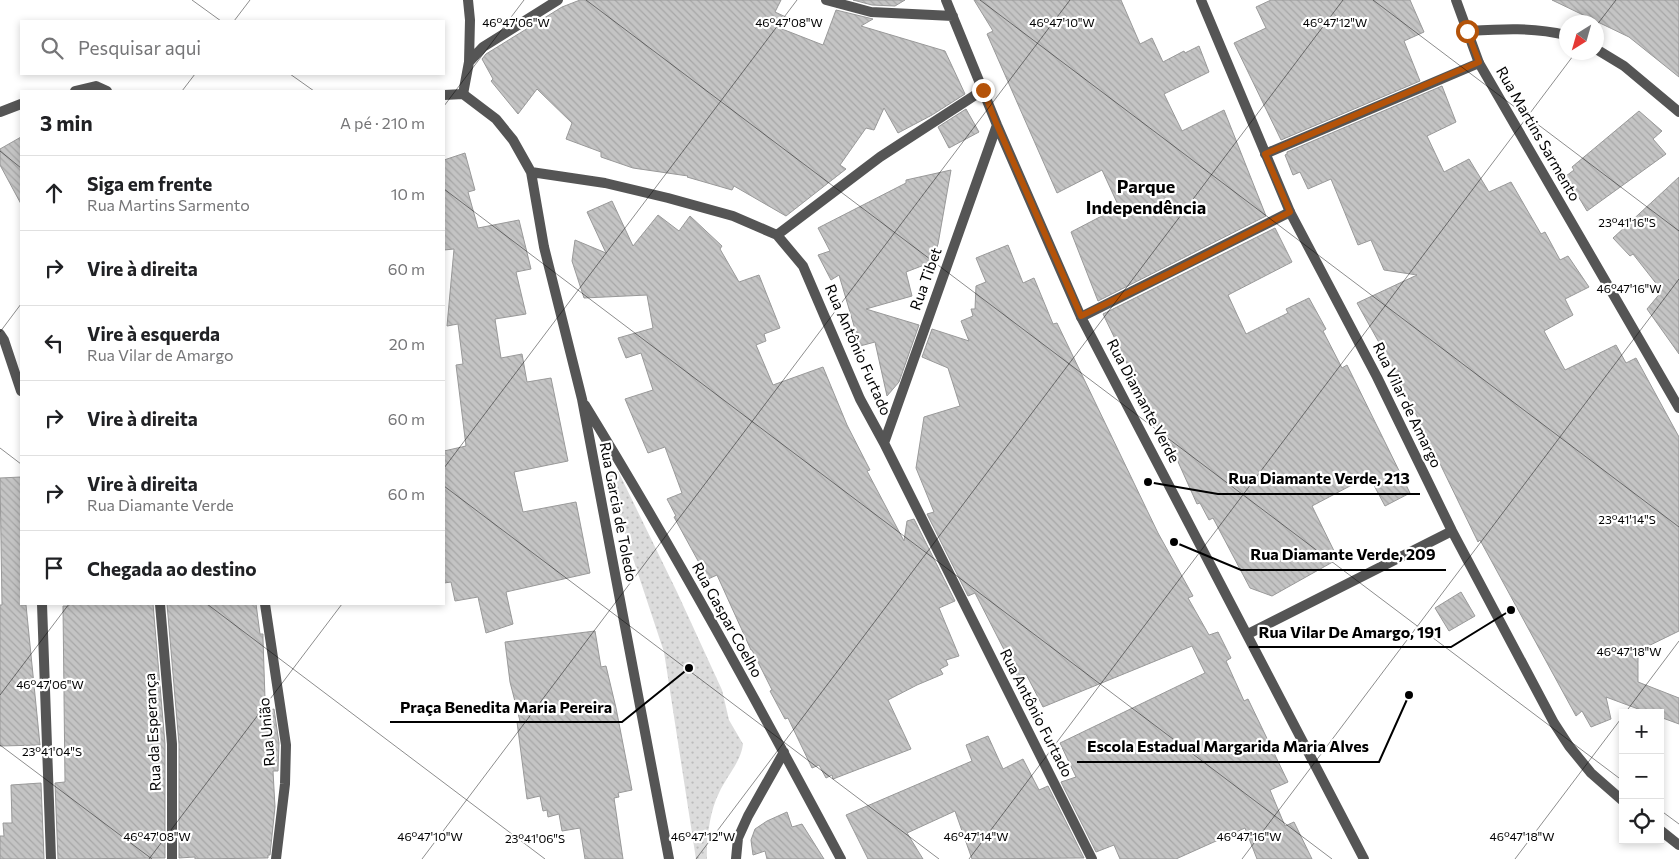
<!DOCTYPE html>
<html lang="pt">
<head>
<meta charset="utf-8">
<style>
	body { margin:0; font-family:Commissioner,sans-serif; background:#f6f6f6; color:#202124 }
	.controls { position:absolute; right:15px; bottom:15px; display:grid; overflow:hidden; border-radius:0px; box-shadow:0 2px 8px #0003 }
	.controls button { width:45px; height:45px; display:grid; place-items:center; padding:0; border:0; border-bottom:1px solid #e0e0e0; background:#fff; color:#202124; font:25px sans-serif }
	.compass { position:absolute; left:1559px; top:15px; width:45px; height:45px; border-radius:50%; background:#fff; box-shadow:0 2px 8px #0003; rotate:217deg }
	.stop { position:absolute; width:15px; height:15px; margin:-11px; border:4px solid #b45309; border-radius:50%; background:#fff }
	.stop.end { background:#b45309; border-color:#fff; box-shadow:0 1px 5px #0008 }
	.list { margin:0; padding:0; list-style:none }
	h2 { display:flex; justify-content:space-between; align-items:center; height:65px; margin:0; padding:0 20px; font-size:21px }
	h2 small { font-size:16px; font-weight:400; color:#757577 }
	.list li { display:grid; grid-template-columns:32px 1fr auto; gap:15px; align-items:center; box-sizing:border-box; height:75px; padding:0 20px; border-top:1px solid #e0e0e0 }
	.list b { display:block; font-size:19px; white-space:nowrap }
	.list p { margin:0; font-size:16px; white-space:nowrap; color:#757577 }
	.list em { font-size:16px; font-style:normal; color:#757577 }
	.icon { flex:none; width:28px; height:28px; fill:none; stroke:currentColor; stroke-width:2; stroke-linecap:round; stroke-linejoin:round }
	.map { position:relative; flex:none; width:1679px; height:859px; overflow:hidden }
	.search { position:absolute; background:#fff; box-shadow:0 2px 8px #0003; left:20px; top:20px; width:425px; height:55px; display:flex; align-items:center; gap:12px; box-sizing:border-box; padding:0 18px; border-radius:0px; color:#757577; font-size:19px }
	.panel { position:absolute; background:#fff; box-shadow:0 2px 8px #0003; left:20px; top:90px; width:425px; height:515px; border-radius:0px }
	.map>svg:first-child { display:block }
	.park { fill:url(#park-dots) }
	.building { fill:url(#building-back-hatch); stroke:#999 }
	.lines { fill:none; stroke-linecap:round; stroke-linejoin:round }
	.service { stroke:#555; stroke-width:10 }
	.minor { stroke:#555; stroke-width:10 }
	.route { stroke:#b45309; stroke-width:6 }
	.ticks { fill:none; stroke:#000; stroke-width:1; stroke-opacity:0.45 }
	.labels { text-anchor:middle; stroke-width:4.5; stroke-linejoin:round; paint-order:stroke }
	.street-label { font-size:15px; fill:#000; stroke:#fff }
	.quarter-label { font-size:18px; font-weight:bold; fill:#000; stroke:#fff }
	.ticks-label { font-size:12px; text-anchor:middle; fill:#000; stroke:#fff; stroke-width:4.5; stroke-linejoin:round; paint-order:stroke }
	.leader { fill:none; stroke:#000; stroke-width:2 }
	.callout-dot { fill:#000; stroke:#fff; stroke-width:2 }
	.callout-label { font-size:16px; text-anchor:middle; font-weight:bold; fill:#000; stroke:#fff; stroke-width:4.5; stroke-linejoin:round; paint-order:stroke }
</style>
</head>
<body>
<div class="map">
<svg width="1679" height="859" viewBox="0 0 1679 859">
	<defs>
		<pattern id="park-dots" width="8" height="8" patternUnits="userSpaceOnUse" patternTransform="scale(1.25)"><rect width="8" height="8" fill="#dcdcdc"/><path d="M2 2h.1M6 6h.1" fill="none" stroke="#bbb" stroke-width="1.8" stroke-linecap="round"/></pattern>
		<pattern id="building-back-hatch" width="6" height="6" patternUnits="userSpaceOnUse" patternTransform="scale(1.25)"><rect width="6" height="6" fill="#c4c4c4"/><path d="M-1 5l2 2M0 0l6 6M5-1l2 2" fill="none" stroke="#a7a7a7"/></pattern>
	</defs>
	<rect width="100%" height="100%" fill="#fff"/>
	<path class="park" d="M618,471L677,592L722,690L729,720L743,744C741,762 726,777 719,793C710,810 706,840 707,859H696L664,652L606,477Z"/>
	<path class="building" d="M580,0H781L775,12L788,18L782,29L823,45L836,10L873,19L861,26L945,51L965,94L932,115L898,133L884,108L874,130L866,128L840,165L846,169L786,216L734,186L732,190L687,177L688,176L633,168L601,157V152L566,139L572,123L537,89L518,114L491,81L493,79L482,59L486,54L562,7Z
		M853,0H905L895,6L872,5Z
		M974,0H1121L1140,44L1152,38L1163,62L1184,51L1185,53L1199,46L1209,72L1164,94L1182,131L1224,110L1266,216L1098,301L1071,232L1119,207L1102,170L1057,193L987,34L993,31Z
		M1271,0H1410L1424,32L1404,41L1420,81L1281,140L1234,43L1266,28L1256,7Z
		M1552,0H1679V77L1629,37Z
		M1442,86L1456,122L1427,136L1444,172L1469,159L1489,192L1511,182L1541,234L1545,232L1560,260L1568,256L1589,287L1565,299L1573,315L1544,331L1565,370L1616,345L1626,363L1636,358L1679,437V631L1638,651V682L1679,698V724L1660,717V713H1649L1606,697L1611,719L1591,727L1582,711L1576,716L1480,540L1478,542L1396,373L1357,303L1417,275L1384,270L1371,240L1358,245L1331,179L1308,189L1300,172L1293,175L1285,155L1287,154V152Z
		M966,109L979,132L949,148L938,127Z
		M1639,111L1662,131L1653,139L1666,154L1587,211L1566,176L1574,170L1572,167Z
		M21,137V204L0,165V149Z
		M465,153L475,190L468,192L478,228L519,220L531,269L516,272L526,314L495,319L501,358L522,354L527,382L551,378L568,461L514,472L523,512L576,502L590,573L506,592L513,624L486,633L478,597L455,601L451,582L444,583V451L466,446L456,365L463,364L458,324L447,326L454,249L444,250V160Z
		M951,170L938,244L932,262L906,272L912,296L866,309L919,325L899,382L887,396L875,342L860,346L839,275L831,280L818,255L830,251L818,228L906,183V180Z
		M1679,177V354L1647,309L1662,291L1633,254L1630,256L1613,238Z
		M612,201L633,246L658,215L679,231L690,216L722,246L720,249L739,282L759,275L780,328L764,334L766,341L756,345L773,385L823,367L847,425L870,470L867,471L904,541L907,521L914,519L955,601L939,608L959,656L946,660L948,665L940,669L943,674L917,685L888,700L911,749L833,779L832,775L826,778L819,765L812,768L788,718L785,719L770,691L772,690L752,650H751L717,575L708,579L674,517L676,516L667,499L682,493L665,447L648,453L625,399L653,390L641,353L626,358L618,338L653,328L647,295L584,298L572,261L575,240L606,253L587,212Z
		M1275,228L1292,262L1228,295L1246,334L1288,313L1286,309L1309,298L1326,329L1323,331L1342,368L1347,365L1410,493L1385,506L1369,476L1312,506L1338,559L1272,596L1250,588L1213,518L1209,520L1200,503L1197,504L1175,455L1161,434L1103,314Z
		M1008,245L1023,283L1034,278L1053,324L1057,323L1158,533L1193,596L1188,598L1209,635L1218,632L1231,658L1226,661L1244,701L1248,699L1288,782L1270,790L1285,826L1294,822L1312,859H1257L1245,828L1176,859H1120L1114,845L1096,852L1061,782L1076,777L1060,743L1205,673L1192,646L1043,707L1026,674L1018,677L975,593L968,596L927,514L934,512L916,468L924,417L960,406L948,368L922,357L932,329L969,341L961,321L973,316L971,309H975L976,286L986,282L976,258Z
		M21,477V605H26L40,745L0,746V605H2L0,478Z
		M1461,592L1475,616L1449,631L1435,608Z
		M69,604H153L165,744V858L58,859L55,783L65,782L63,606H69Z
		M167,604H256L260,634H263V639L265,699H270V710L274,709L279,743L278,771H273L275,807L270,855H268V858L195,859V857L179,858V744Z
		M595,631L601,667L606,666L616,708L632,790L618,793L619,797L614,798L623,859H585L580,828L562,831L559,814L548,817L547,810L543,811L540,796L527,799L517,722L520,721L510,682L505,642Z
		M988,736L1003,769L1023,759L1039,790L1048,786L1084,858L972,859L955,811L907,833L923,859H868L846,815L972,761L966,745Z
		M41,783L44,859H0V836H4L3,823H12L11,785Z
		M787,812L792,827L802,824L824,859H767L765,851L753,855L751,840L755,829L767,821Z"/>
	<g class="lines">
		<path class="service" d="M468,0L470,20L469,62
			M75,91L96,86L107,91
			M463,94L469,62L483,47L558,0
			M0,112L21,104
			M1265,154L1479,63
			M1081,317L1290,212
			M160,604L172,744V859"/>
		<path class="minor" d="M826,0L871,12L953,16
			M946,0L997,125L1081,317L1364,859
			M1201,0L1290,212L1377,377L1452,531L1554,723L1569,746L1591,773L1623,801
			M1456,0L1479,63L1679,408
			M1467,31C1501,29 1533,27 1566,35
			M1596,49L1624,66L1679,112
			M444,95L463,94L496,119L513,140L531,172L605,183L668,198L733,216L777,235L803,266L860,399L884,443L1092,859
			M531,172L544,247L582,399L669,859
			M777,235L880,157L983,90
			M0,334L4,340L21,391
			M585,405C676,553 759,706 841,859
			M884,443L997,125
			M42,604L51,859
			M265,604L286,745L285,784L276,859
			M1248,634L1452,531
			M1660,830L1679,845
			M736,859L738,838L748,816L784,752"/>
	</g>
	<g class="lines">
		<path class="route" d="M983,90L997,125L1081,316L1170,273L1290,212L1265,154L1479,62L1467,31"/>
	</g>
	<path class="ticks" d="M192,0L221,21M586,0L1623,781M980,0L1679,527M1373,0L1679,231M234,21L250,0M1596,26L1616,0M290,74L314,91M182,91L195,74M444,106L524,0M0,151L21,168M444,189L1332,859M0,332L21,304M0,448L21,464M444,468L797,0M444,486L939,859M207,604L545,859M0,695L69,604M1625,713L1679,641M0,745L152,859M1660,810L1679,824M149,859L342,604M422,859L1070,0M696,859L1343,0M969,859L1576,52M1242,859L1679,279M1515,859L1623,716"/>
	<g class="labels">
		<g class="street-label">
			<text transform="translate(1538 134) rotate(60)" y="5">Rua Martins Sarmento</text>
			<text transform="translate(926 279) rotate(-70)" y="5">Rua Tibet</text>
			<text transform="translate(858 350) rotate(66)" y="5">Rua Antônio Furtado</text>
			<text transform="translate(1143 401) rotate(62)" y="5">Rua Diamante Verde</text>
			<text transform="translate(1407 405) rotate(64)" y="5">Rua Vilar de Amargo</text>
			<text transform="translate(618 512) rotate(79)" y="5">Rua Garcia de Toledo</text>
			<text transform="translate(727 620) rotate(61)" y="5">Rua Gaspar Coelho</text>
			<text transform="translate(1036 713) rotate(63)" y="5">Rua Antônio Furtado</text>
			<text transform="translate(153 732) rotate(-93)" y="5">Rua da Esperança</text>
			<text transform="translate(267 732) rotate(-95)" y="5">Rua União</text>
		</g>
		<g class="quarter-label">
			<text x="1146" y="193">Parque<tspan x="1146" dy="21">Independência</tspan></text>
		</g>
	</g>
	<g class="ticks-label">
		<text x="516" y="27">46°47'06"W</text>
		<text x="789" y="27">46°47'08"W</text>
		<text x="1062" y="27">46°47'10"W</text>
		<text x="1335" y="27">46°47'12"W</text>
		<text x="1627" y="227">23°41'16"S</text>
		<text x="1629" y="293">46°47'16"W</text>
		<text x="1627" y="524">23°41'14"S</text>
		<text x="1629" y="656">46°47'18"W</text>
		<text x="50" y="689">46°47'06"W</text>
		<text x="52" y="756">23°41'04"S</text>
		<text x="157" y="841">46°47'08"W</text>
		<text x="430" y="841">46°47'10"W</text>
		<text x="703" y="841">46°47'12"W</text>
		<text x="976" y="841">46°47'14"W</text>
		<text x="1249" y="841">46°47'16"W</text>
		<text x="1522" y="841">46°47'18"W</text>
		<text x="535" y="843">23°41'06"S</text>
	</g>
	<path class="leader" d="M1148 482L1218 494H1420M1174 542L1241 570H1446M1511 610L1451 647H1249M689 668L622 722H390M1409 695L1379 762H1077"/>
	<g class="callout-dot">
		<circle cx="1148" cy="482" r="5"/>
		<circle cx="1174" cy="542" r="5"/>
		<circle cx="1511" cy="610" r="5"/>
		<circle cx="689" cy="668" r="5"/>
		<circle cx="1409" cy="695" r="5"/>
	</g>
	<g class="callout-label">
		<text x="1319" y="484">Rua Diamante Verde, 213</text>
		<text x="1343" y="560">Rua Diamante Verde, 209</text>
		<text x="1350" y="638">Rua Vilar De Amargo, 191</text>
		<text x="506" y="713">Praça Benedita Maria Pereira</text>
		<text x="1228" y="752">Escola Estadual Margarida Maria Alves</text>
	</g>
</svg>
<div class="controls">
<button>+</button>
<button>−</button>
<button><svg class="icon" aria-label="locate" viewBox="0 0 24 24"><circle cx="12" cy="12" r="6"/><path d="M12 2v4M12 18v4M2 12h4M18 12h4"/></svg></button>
</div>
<svg class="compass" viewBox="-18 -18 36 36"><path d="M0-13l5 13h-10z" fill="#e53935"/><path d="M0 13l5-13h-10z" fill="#757577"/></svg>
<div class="stop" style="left:1467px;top:31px"></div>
<div class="stop end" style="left:983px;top:90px"></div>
<div class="search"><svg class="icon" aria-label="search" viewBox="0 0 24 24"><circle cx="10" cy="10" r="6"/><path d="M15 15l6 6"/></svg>Pesquisar aqui</div>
<section class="panel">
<h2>3 min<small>A pé · 210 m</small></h2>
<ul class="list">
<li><svg class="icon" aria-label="ahead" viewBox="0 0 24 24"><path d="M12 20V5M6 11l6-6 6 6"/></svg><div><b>Siga em frente</b><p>Rua Martins Sarmento</p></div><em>10 m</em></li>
<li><svg class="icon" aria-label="right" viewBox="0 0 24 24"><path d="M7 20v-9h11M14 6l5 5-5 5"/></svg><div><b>Vire à direita</b></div><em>60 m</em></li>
<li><svg class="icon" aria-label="left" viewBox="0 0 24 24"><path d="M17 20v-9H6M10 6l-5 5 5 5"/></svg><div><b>Vire à esquerda</b><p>Rua Vilar de Amargo</p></div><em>20 m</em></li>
<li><svg class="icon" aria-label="right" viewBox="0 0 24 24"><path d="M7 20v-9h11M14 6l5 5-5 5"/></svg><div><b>Vire à direita</b></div><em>60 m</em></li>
<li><svg class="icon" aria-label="right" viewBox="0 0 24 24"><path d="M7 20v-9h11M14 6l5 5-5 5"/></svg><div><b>Vire à direita</b><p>Rua Diamante Verde</p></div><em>60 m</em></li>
<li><svg class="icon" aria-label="arrive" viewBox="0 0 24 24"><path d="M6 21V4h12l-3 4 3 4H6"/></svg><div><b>Chegada ao destino</b></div></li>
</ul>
</section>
</div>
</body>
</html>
